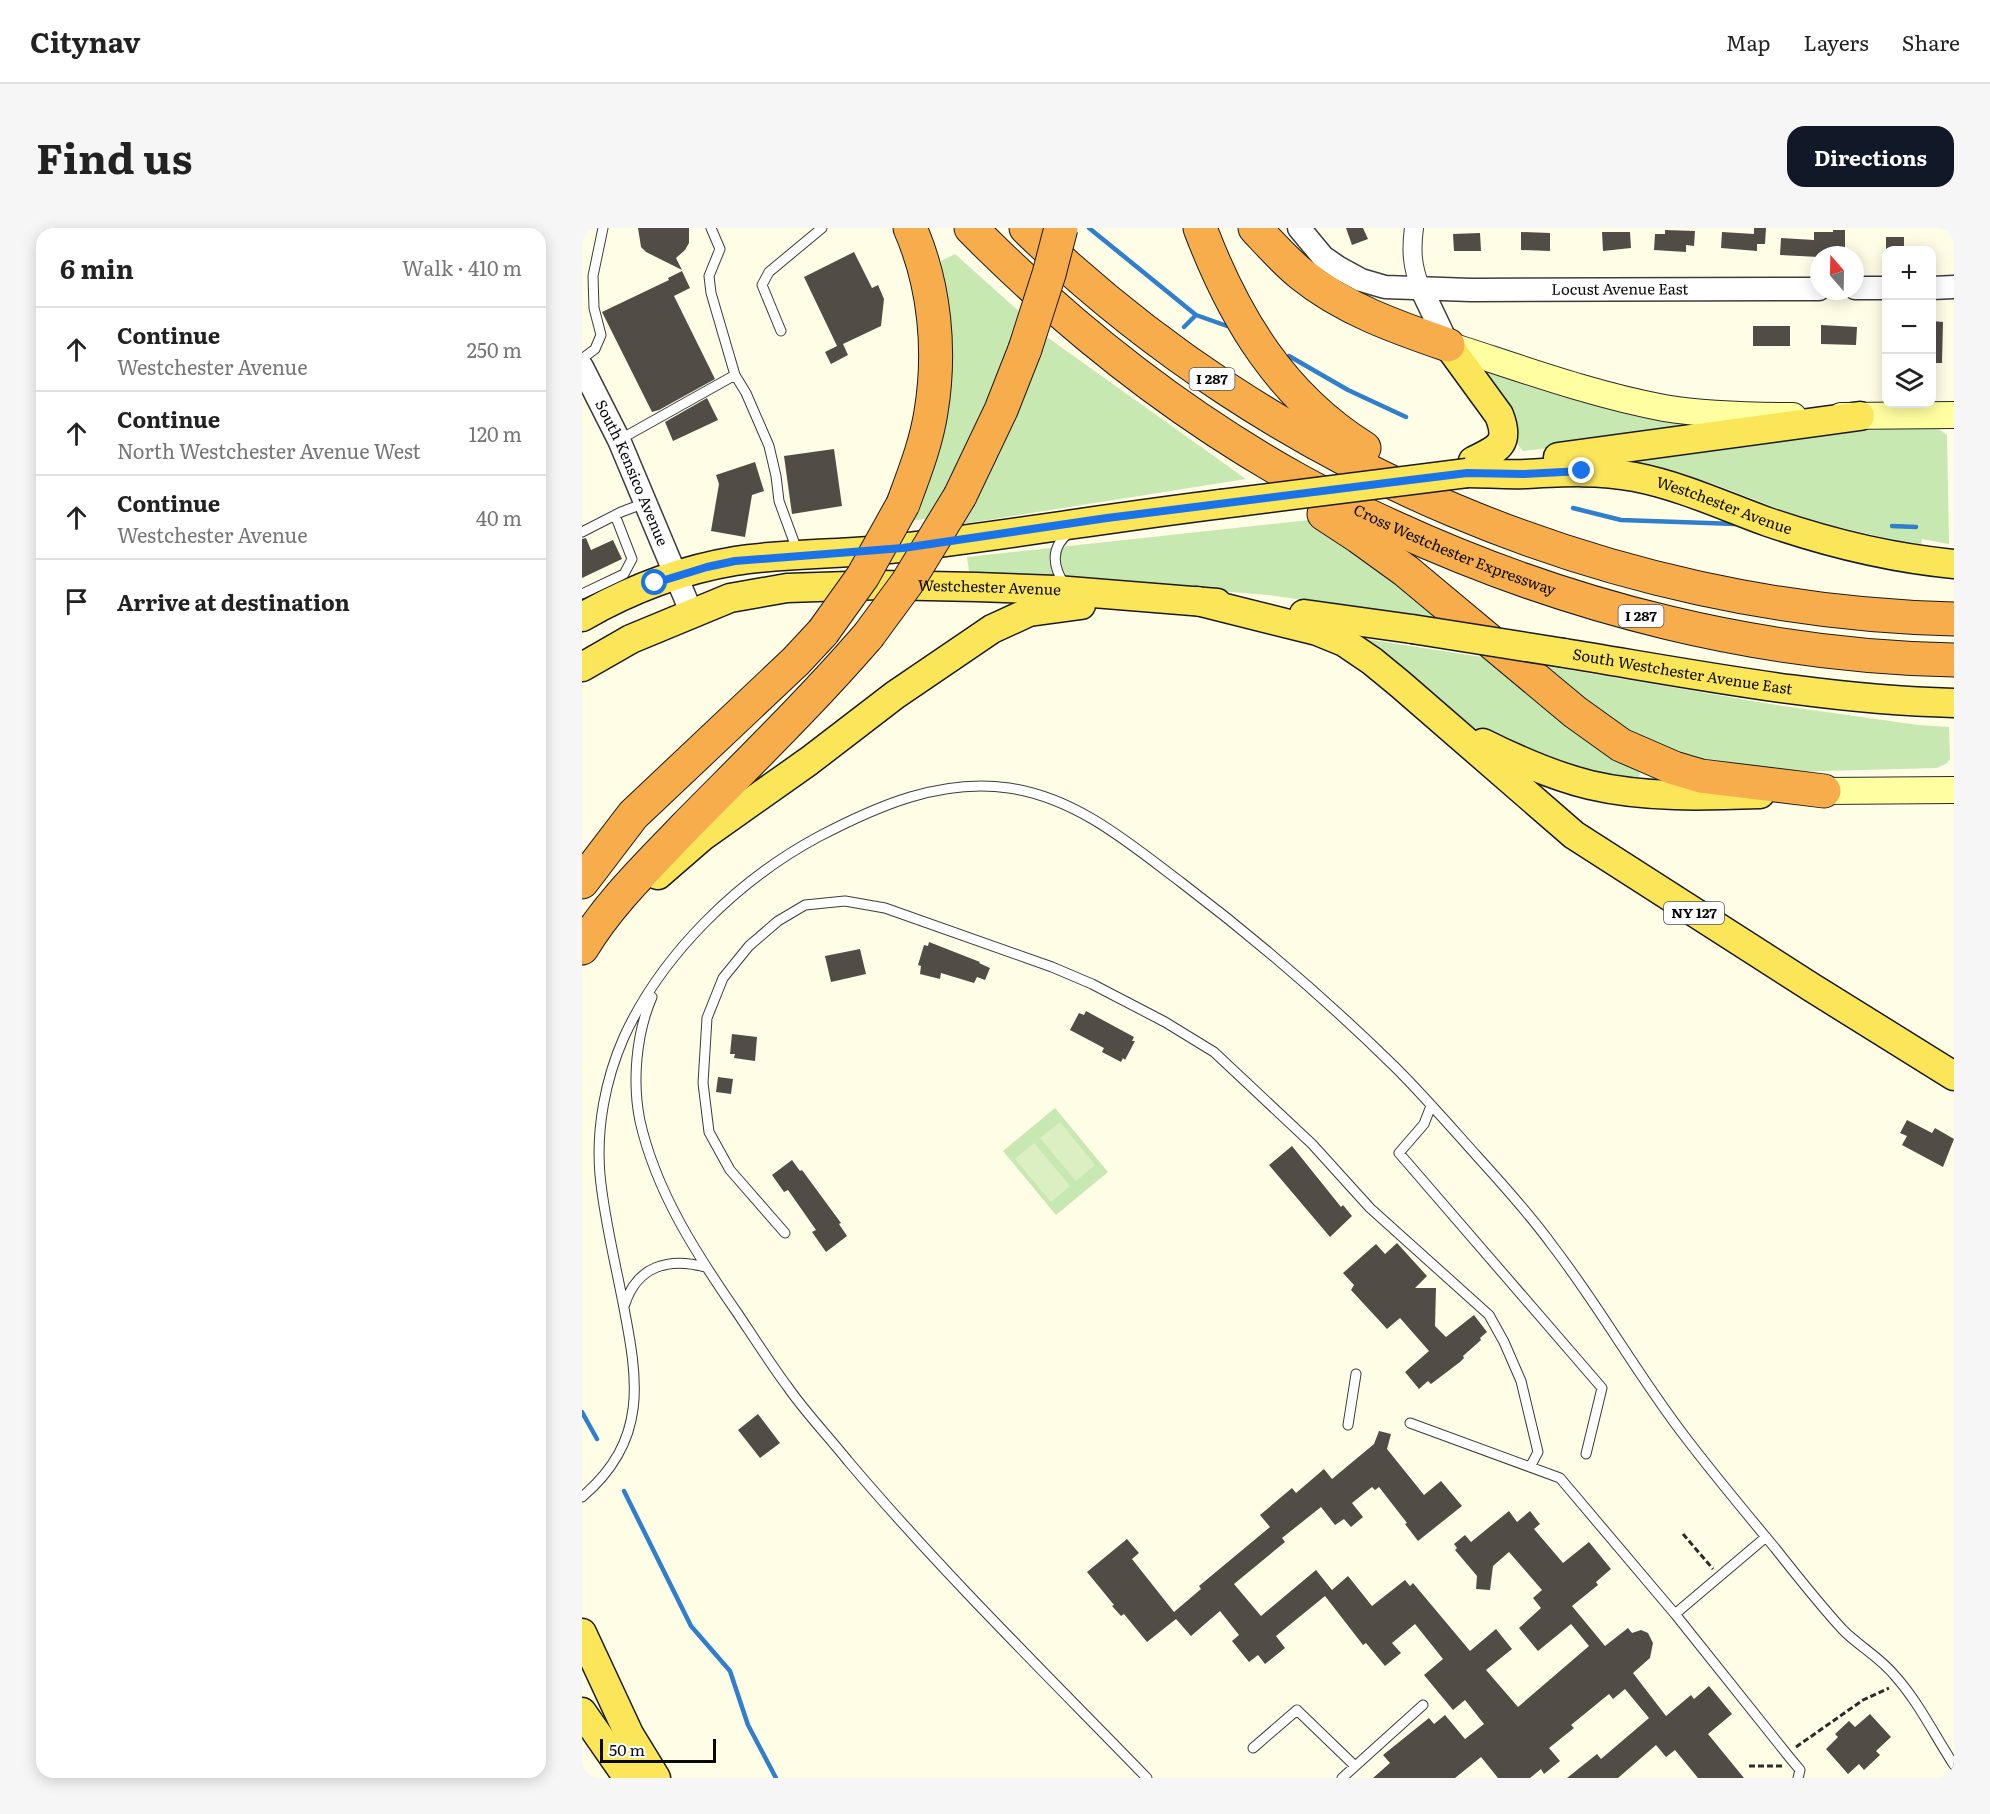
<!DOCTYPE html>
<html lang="en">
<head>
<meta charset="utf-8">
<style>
	body { margin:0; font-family:Literata,serif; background:#f6f6f6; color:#222 }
	.controls { position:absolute; right:18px; top:18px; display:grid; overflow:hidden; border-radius:12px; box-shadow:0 3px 15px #0003 }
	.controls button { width:54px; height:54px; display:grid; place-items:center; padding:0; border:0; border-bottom:2px solid #e0e0e0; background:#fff; color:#222; font:30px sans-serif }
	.compass { position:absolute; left:1228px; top:18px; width:54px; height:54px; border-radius:50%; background:#fff; box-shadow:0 3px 15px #0003; rotate:340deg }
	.scale { position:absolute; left:18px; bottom:15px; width:116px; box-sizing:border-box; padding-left:6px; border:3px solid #090909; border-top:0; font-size:16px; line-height:21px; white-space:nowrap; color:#090909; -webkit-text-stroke:4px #fff; paint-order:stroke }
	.stop { position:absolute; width:18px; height:18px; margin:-14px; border:4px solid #1a73e8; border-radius:50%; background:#fff }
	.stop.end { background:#1a73e8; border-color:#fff; box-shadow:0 2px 6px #0008 }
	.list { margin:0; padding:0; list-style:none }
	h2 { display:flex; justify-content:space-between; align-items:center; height:78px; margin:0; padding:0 24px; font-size:26px }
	h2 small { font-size:20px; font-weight:400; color:#767676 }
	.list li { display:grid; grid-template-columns:39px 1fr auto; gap:18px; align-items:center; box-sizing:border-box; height:84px; padding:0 24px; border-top:2px solid #e0e0e0 }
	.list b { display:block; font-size:22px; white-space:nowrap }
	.list p { margin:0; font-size:20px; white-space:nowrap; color:#767676 }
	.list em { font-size:20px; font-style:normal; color:#767676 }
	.icon { flex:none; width:33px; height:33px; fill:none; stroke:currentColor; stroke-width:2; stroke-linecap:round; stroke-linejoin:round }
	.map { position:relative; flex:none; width:1372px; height:1550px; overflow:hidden; border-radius:18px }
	header { display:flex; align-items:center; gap:36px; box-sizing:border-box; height:84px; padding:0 30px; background:#fff; border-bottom:2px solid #e0e0e0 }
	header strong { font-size:28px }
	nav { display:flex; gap:33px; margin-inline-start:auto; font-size:21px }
	.intro { display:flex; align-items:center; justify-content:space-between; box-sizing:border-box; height:144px; padding:0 36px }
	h1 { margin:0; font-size:42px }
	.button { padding:15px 27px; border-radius:18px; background:#111827; color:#fff; font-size:21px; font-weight:700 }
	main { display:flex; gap:36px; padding:0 36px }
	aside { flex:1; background:#fff; border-radius:18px; box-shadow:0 3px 15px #0003 }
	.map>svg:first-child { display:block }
	.green { fill:#c7e8b0 }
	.pitch { fill:#dbefc2 }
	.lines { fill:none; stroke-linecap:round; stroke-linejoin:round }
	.stream { stroke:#307ece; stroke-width:4.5 }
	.building { fill:#524c46 }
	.service-casing { stroke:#3c3c3c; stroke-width:11 }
	.minor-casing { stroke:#3c3c3c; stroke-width:20 }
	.tertiary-casing { stroke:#3c3c3c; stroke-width:25 }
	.secondary-casing { stroke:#2b2b2b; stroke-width:28 }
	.primary-casing { stroke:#1a1a1a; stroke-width:31 }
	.motorway-casing { stroke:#1a1a1a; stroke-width:35 }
	.path { stroke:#2b2b2b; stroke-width:3; stroke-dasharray:6 3; stroke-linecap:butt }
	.service { stroke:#fff; stroke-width:9 }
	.minor { stroke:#fff; stroke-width:18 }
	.tertiary { stroke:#fff; stroke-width:22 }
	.secondary { stroke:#ffffa1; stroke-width:26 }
	.primary { stroke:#fbe65a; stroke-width:28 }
	.motorway { stroke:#f7ad4c; stroke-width:33 }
	.primary-bridge-casing { stroke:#1a1a1a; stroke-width:31; stroke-linecap:butt }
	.motorway-bridge-casing { stroke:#1a1a1a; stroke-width:35; stroke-linecap:butt }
	.primary-bridge { stroke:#fbe65a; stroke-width:28 }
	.motorway-bridge { stroke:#f7ad4c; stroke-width:33 }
	.route { stroke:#1a73e8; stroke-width:8 }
	.labels { text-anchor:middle; stroke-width:6; stroke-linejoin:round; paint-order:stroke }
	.shield { fill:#fff; stroke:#535353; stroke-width:1.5 }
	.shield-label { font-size:14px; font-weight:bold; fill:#090909 }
	.street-label { font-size:15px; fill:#090909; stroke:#fff }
</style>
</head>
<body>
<header>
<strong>Citynav</strong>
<nav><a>Map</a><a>Layers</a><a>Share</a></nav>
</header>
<div class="intro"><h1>Find us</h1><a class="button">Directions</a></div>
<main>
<aside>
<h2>6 min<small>Walk · 410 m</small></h2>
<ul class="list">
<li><svg class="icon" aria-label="ahead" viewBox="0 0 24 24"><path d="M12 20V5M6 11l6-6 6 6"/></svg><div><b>Continue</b><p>Westchester Avenue</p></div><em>250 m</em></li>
<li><svg class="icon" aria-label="ahead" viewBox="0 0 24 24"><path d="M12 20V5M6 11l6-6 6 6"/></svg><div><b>Continue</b><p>North Westchester Avenue West</p></div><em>120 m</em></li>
<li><svg class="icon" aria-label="ahead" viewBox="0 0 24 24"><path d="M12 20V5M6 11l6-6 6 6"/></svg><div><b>Continue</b><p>Westchester Avenue</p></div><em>40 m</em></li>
<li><svg class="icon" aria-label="arrive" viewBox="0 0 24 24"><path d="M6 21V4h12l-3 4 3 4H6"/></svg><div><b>Arrive at destination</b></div></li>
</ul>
</aside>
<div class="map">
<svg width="1372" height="1550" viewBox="0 0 1372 1550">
	<rect width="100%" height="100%" fill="#fffde6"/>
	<path class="green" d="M373,26L441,87L409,175L353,290L325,293L365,126L359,33Z
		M465,109L664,251L380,296L433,194Z
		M897,141L1070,188L1121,196V201L941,223L934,214Z
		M1354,199L1365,207L1367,316L1340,311L1339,318L1225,292L1132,256L1032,229L1247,203Z
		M728,292L863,392L686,367L503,352L388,350L385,329Z
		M777,410L906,430L1051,537L1058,545L1057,549L1048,554L1002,548L907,509L850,474Z
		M953,436L1194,477L1336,497L1367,499L1368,531L1365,535L1355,540L1204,544L1120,536L1051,510Z
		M473,880L526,944L474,987L421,923Z"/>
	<path class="pitch" d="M478,894L513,937L494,953L458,910Z
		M452,915L488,958L469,974L433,931Z"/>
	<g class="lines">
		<path class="stream" d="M507,0L614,87L645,98
			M602,99L614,87
			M707,128L766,162L824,189
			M991,280L1039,292L1154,296
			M1310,298L1334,299
			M0,1184L15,1211
			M42,1263L109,1398L148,1443L166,1497L194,1550"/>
	</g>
	<path class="building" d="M56,0H107V15L103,22L94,30L100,42L64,24L59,19Z
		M764,0H781L786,11L770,17Z
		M1172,0H1184L1183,16H1175V23L1139,20L1140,4L1172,6Z
		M1083,2L1113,3L1112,18L1104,17V24L1072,22L1073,6H1083Z
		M1251,2H1263V26L1237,27V29L1198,27L1199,10L1232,12V4H1251Z
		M939,4L968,5V23L939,22Z
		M1020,4H1048L1049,20L1021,23Z
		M898,5L899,23H872L871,6Z
		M1304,9H1322V22H1304Z
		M272,24L290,60L296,57L302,71L299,98L261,116L266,127L249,136L243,124L255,118L222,49Z
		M100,43L108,60L92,68L133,151L77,182L70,184L20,84L87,52L86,50Z
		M1350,93L1361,94L1360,135H1350Z
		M1239,97L1275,99L1274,117L1239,116Z
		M1171,98H1208V118H1171Z
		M125,170L136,192L91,213L83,194Z
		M252,221L260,278L210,286L202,228Z
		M173,234L182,263L170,267L163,309L129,303L137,256L134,247Z
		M4,310L9,322L31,312L40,331L0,350V311Z
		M347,714L398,734L397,735L408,740L403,752L395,749L392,755L359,745L358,751L338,746L339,738L336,737L342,717L346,718Z
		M278,721L284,746L249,754L243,728Z
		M504,783L552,809L550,813H553L543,832L541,830L539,834L520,824L522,820L488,802L497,785L502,787Z
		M150,806L175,809L173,833L152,830L153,826H148Z
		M136,849L151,851L149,866L134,864Z
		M1325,892L1350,905L1353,900L1372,911L1361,939L1320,917L1325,908L1318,905Z
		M710,918L759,979L761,977L770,988L748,1009L687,937Z
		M210,932L218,943L220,942L259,995L257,996L265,1008L244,1024L230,1004L234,1002L206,962L202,964L190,947Z
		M815,1015L845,1048L833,1060H854L853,1098L864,1109L892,1087L905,1104L898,1110L899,1112L881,1128L882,1130L878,1134L849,1156L846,1153L837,1161L823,1144L847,1123L818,1090L805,1101L769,1062L772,1057L761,1045L794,1016L803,1026Z
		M176,1186L198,1215L178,1230L156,1202Z
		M797,1203L809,1206L805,1221L842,1267L859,1253L880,1278L836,1313L823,1296L825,1295L797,1259L793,1262L790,1259L770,1275L781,1289L769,1299L762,1291L753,1297L739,1279L700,1310L703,1314L652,1356L679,1388L734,1342L750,1362L766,1348L790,1378L823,1352L828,1358L831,1355L888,1423L914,1401L930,1421L904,1442L936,1479L1007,1418L989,1396L956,1423L937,1400L959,1380L951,1370L960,1362L927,1324L911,1338L908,1362L894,1361L895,1348L873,1322L875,1320L872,1316L883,1307L889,1314L927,1283L935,1294L948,1283L958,1296L952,1301L981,1335L1007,1314L1029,1341L1014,1354L1016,1357L990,1378L1023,1418L1046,1400L1050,1405L1059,1402L1066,1405L1071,1415L1068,1430L1051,1445L1084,1488L1109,1467L1112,1471L1127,1458L1150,1486L1126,1506L1162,1550H1116L1093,1522L1084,1529L1074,1517L1036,1550H985L1015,1526L1019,1531L1067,1490L1043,1461L1031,1471L1027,1466L989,1497L992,1500L967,1520L978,1533L962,1546L959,1541L948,1550H916L899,1529L873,1550H791L808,1535L801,1527L847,1490L852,1496L863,1487L883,1511L902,1496L883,1472L871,1482L842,1447L861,1431L833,1396L810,1415L819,1425L803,1438L784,1415L781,1417L743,1368L694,1408L703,1420L683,1436L676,1427L667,1434L650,1413L657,1407L638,1383L609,1408L594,1391L565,1414L542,1386L539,1388L530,1378L532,1377L505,1344L545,1311L557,1325L550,1331L592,1384L619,1361L617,1358L688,1299L678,1287L710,1260L714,1265L742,1241L750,1251L792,1216Z
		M1288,1486L1309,1509L1294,1523L1298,1527L1282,1542L1277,1536L1266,1546L1244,1521L1256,1509L1253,1506L1267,1493L1273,1499Z"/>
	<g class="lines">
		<g class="service-casing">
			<path id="service" d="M129,0L138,21L127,48L129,65L153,147L164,165L187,218L194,248L197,273L215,322
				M199,103L180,57L187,44L240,0
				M0,131L13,121L19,107L12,80L11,48L21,0
				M37,212L153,147
				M0,304L39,284L63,275
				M483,357C470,338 468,319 488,304
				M0,366L42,346L50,331L33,287
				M70,769C54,806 50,854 58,893C74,964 115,1027 156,1086C172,1110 188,1135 205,1158C223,1184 246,1208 266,1233C360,1344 464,1446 565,1550
				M849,878L842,896L817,925L1020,1160L1004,1226
				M203,1005L148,942L127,904L121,855L125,790L141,750L167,718L196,693L223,677L263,673L303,680L470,739L510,756L583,794L632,824L730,916L788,980L907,1087L922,1114L939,1153L956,1224L948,1239
				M43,1076C55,1038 87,1029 123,1039
				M828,1195L978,1250L1093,1386L1208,1530L1218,1542L1216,1550
				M766,1197L774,1146
				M0,1269C67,1212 56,1152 41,1075C33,1033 22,990 18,947C14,901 23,852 42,809C80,726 156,652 236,609C295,578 359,550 427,560C495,570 547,615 600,655C675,712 747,774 814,840C842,868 868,898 894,927C920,956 947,985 970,1017C1018,1079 1056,1148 1104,1210C1133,1248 1163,1284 1193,1320C1215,1348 1237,1376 1261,1402C1278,1419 1299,1430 1314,1449C1337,1475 1353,1508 1372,1537
				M1093,1386L1184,1309
				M671,1520L715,1482L773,1538
				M760,1550L841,1477"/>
		</g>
		<g class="minor-casing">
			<path id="minor" d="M832,0C829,22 830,40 839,60"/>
		</g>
		<g class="tertiary-casing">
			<g id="tertiary">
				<path id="s1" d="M717,0L741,29L757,40L779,52L803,59L889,62L1237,61"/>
				<path d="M839,60L866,117"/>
				<path d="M1273,60H1304"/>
				<path d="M1350,60L1372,59"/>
				<path id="s2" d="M0,139L37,212L110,386"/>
			</g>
		</g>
		<g class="secondary-casing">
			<path id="secondary" d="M866,117C938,140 1008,166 1082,180C1124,187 1168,188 1211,188
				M1259,188L1372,187
				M1242,563L1372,562"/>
		</g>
		<g class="primary-casing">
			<g id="primary">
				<path d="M866,117L917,187C929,217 915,221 891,233"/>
				<path d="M976,229L1278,188"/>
				<path id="s3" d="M885,245C904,245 925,247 944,246C981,244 1017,242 1053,249C1099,258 1142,278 1186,294C1247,315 1308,330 1372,336"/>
				<path d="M615,373L735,403L762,414L790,433L818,456L992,607L1229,759L1372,848"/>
				<path d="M722,386L830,401"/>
				<path d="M0,389C47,362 99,342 153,333C209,324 268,327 325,319C430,306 534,289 639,276"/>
				<path id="s4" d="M982,425C1111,446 1241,472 1372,475"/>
				<path id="s5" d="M0,439L49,411L148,370L205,360L298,357L395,359L474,362L635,375"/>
				<path d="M901,515C935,532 971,548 1008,557C1063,570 1122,568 1178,566"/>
				<path d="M76,647L121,608L227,533L313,467L410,401L447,384L499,377"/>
				<path d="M0,1405L47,1506L74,1550"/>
				<path d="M0,1484L46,1550"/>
			</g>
		</g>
		<g class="motorway-casing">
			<g id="motorway">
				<path id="s6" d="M389,0C485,97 593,183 712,250C744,268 778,284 811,299C987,380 1178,428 1372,432"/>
				<path d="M444,0C690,239 1029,383 1372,391"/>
				<path d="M618,0C652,90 699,168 782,220"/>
				<path d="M673,0C688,16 702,32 719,46C762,81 814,99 866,117"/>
				<path d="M378,268L419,182L443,121"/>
				<path d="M321,276C332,246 344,216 349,184C359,123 353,57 328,0"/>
				<path d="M742,286L777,309L824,343L993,484L1039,517L1092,540L1119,548L1242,563"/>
				<path d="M0,654L51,587L214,433L241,404"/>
				<path d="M0,720C27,675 67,637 103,599C165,536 228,475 286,408"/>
			</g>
		</g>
		<path class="path" d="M1101,1306L1131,1341
			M1214,1519L1281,1472L1307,1460
			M1167,1538H1201"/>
		<use href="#service" class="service"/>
		<use href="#minor" class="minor"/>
		<use href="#tertiary" class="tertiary"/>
		<use href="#secondary" class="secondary"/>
		<use href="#primary" class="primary"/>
		<use href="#motorway" class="motorway"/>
		<g class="primary-bridge-casing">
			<path id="primary-bridge" d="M639,276L885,245
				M830,401L982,425"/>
		</g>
		<g class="motorway-bridge-casing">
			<path id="motorway-bridge" d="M443,121L467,46L479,0
				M241,404L281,348L321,276
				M286,408L325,355L378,268"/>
		</g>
		<use href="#primary-bridge" class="primary-bridge"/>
		<use href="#motorway-bridge" class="motorway-bridge"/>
	</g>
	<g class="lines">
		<path class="route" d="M73,355L125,339L153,333L321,320L525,290L828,252L885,245L942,246L1000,243"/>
	</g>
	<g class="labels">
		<g class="shield">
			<rect x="607.5" y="140" width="45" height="22" rx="4.5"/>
			<rect x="1036.5" y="377" width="45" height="22" rx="4.5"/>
			<rect x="1082" y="674" width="60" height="22" rx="4.5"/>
		</g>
		<g class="shield-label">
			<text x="630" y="156">I 287</text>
			<text x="1059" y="393">I 287</text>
			<text x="1112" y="690">NY 127</text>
		</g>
		<g class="street-label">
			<text dy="5" stroke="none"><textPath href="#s1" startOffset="342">Locust Avenue East</textPath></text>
			<text dy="5" stroke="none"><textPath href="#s2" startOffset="117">South Kensico Avenue</textPath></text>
			<text dy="5" stroke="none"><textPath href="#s3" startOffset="262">Westchester Avenue</textPath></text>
			<text dy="5" stroke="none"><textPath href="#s6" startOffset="586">Cross Westchester Expressway</textPath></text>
			<text dy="5" stroke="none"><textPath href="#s5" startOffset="424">Westchester Avenue</textPath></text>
			<text dy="5" stroke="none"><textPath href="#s4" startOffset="120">South Westchester Avenue East</textPath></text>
		</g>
	</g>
</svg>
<div class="controls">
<button>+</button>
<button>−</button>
<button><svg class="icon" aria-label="layers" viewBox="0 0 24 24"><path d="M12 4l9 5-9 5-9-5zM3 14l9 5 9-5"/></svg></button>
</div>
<svg class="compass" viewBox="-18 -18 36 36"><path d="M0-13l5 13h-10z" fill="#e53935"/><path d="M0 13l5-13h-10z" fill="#767676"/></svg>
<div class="scale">50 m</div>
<div class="stop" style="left:73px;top:355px"></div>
<div class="stop end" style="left:1000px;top:243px"></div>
</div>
</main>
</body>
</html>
